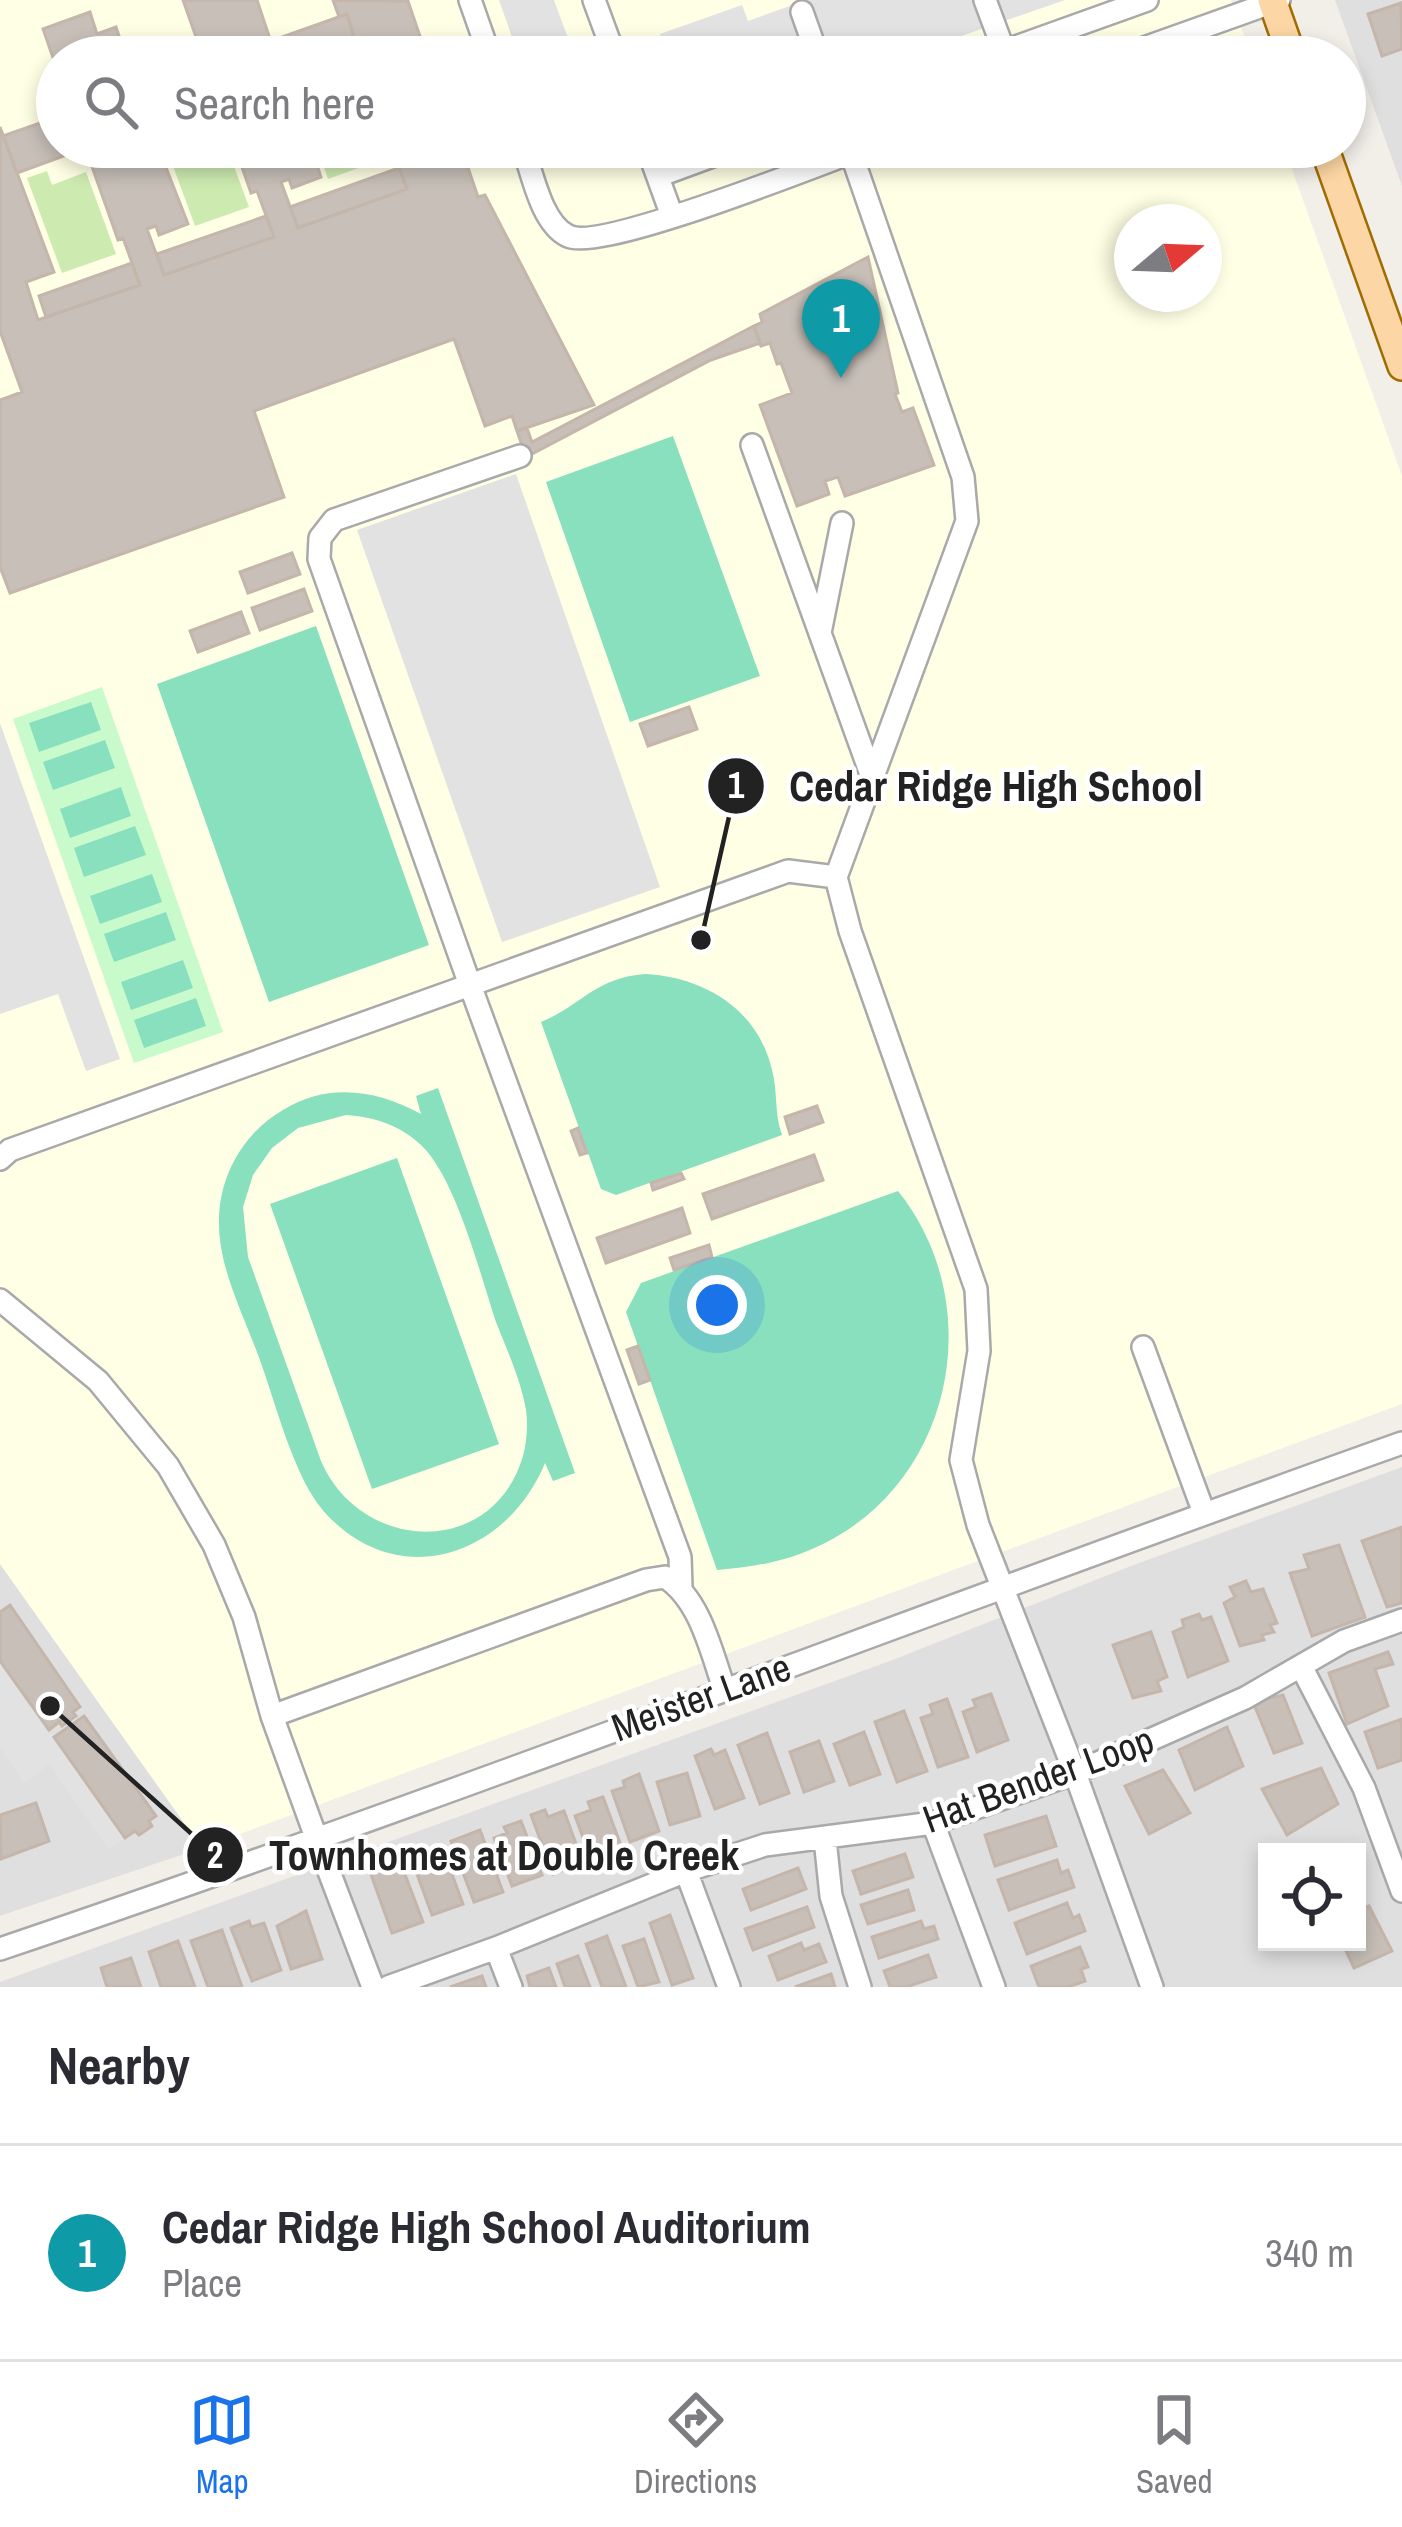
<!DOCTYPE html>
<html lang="en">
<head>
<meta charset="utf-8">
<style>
	body { margin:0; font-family:"Archivo Narrow",sans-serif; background:#f2f2f3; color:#2b2b33 }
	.controls { position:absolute; right:36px; bottom:36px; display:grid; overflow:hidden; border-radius:0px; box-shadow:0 6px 18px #0003 }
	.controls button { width:108px; height:108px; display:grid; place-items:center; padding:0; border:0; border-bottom:3px solid #e1e1e2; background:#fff; color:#2b2b33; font:60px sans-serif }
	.compass { position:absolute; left:1114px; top:204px; width:108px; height:108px; border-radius:50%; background:#fff; box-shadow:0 6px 18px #0003; rotate:71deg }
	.you { position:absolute; left:717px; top:1305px; width:42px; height:42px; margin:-30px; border:9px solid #fff; border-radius:50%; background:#1a73e8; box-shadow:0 0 0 18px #1a73e833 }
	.badge { display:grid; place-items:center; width:78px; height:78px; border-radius:50%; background:#1a73e8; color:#fff; font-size:39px; font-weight:700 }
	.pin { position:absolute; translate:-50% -99px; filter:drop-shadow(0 3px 6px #0008) }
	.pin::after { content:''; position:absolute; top:63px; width:42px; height:36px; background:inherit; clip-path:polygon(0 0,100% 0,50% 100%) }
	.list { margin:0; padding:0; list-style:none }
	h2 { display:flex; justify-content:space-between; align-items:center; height:156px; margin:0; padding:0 48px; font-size:51px }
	h2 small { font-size:39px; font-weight:400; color:#7c7c81 }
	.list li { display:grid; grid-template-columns:78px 1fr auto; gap:36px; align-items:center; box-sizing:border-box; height:216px; padding:0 48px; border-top:3px solid #e1e1e2 }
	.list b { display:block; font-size:45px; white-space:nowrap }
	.list p { margin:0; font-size:39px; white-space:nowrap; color:#7c7c81 }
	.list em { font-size:39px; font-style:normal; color:#7c7c81 }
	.icon { flex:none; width:66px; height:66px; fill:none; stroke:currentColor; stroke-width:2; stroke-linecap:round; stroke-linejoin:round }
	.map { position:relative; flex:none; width:1402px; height:1987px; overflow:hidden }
	.search { position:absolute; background:#fff; box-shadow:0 6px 18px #0003; left:36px; right:36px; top:36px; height:132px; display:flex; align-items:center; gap:30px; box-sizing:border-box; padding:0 42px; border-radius:66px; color:#7c7c81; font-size:45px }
	.sheet { height:372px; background:#fff }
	nav { display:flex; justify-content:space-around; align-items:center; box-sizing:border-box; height:168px; border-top:3px solid #e1e1e2; background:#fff; font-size:33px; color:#7c7c81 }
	nav a { display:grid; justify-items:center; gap:6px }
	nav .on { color:#1a73e8 }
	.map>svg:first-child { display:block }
	.residential { fill:#e0dfdf; fill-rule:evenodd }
	.education { fill:#ffffe5; fill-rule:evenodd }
	.grass { fill:#cdebb0 }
	.park { fill:#c8facc }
	.pitch { fill:#88e0be; fill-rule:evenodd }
	.parking { fill:#e2e2e2 }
	.building { fill:#c7bfb8; stroke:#c4b6ab; stroke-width:3 }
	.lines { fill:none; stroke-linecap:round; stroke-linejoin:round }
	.minor-casing { stroke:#a9a9a9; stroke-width:26 }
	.major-casing { stroke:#a06b00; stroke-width:32 }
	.minor { stroke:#fff; stroke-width:21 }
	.major { stroke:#fcd6a4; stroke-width:27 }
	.labels { text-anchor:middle; stroke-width:9; stroke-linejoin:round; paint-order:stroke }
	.street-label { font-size:39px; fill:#222; stroke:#fff }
	.leader { fill:none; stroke:#222; stroke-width:4.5 }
	.callout-dot { fill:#222; stroke:#fff; stroke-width:4.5 }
	.mark-label { font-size:36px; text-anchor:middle; font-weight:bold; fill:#fff }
	.callout-label { font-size:42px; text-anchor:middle; font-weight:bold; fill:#222; stroke:#fff; stroke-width:9; stroke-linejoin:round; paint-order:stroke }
</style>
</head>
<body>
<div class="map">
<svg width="1402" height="1987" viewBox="0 0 1402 1987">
	<rect width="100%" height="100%" fill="#f2efe9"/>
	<path class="residential" d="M1335,0H1402V186Z
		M1402,1467V1987H0V1982L890,1661L1131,1566ZM1267,1852H1357V1942H1267Z
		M0,1564L202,1848L0,1916Z"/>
	<path class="education" d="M0,0H1231L1252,57H57V147H1284L1402,476V1404L202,1848L0,1564ZM1132,222H1204V294H1132Z"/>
	<path class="grass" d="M166,147H227L249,207L195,226Z
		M317,147H378L383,159L328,179Z
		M47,171L52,185L86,172L116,254L62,273L27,178Z"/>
	<path class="park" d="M102,687L223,1032L134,1063L13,719Z"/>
	<path class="pitch" d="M673,436L760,676L630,722L546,482Z
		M316,626L429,945L269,1002L157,684Z
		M91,702L101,730L39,752L29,723Z
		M105,740L115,768L53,790L43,762Z
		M121,787L131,816L70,838L60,809Z
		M135,826L146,855L84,877L74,848Z
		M152,874L162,902L100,924L90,896Z
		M166,912L176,940L114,962L104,934Z
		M183,960L193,988L131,1010L121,982Z
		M645,974C704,977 758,1009 772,1070C778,1092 774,1113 782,1135L616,1195L601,1189L541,1022C581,1006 594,978 645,974Z
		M196,998L206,1026L144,1048L134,1020Z
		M438,1088L575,1473L553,1481L545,1463C509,1551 407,1592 332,1520C321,1510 312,1496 305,1483C286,1445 275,1403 261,1363C246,1320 219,1270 219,1224C218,1177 243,1133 283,1110C328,1082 377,1090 421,1114L416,1096ZM346,1115C374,1117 400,1125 421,1145C456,1178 480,1274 496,1322C507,1350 521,1380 526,1410C528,1425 527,1441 523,1456C493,1559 361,1553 321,1461L248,1257L243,1207L253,1175L272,1148L298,1128Z
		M397,1158L499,1444L372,1489L270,1204Z
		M898,1191C988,1303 955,1479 823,1544C789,1561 755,1567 717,1570L626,1312L641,1283Z"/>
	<path class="parking" d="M499,0H554L575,57H519Z
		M806,0H1065L901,57H644L665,49L660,34L742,5L748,21Z
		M516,474L660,887L502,942L357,530Z
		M0,723L120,1059L86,1071L58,994L0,1014Z
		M0,1660L125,1838L109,1850L49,1764L24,1783L0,1748Z"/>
	<path class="building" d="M183,0H257L276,57H203Z
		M333,0L408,1L427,57H359L347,14L339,17Z
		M1401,3L1402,49L1382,56L1368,14Z
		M90,12L97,34L116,27L126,57H57V69L43,29Z
		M347,14L359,50L340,57H276L271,41Z
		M57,117V147H88L17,173L3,136Z
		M0,127L54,272L26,282L38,320L140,285L123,238L118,240L89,158L94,156L90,147H158L188,224L159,235L156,226L147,229L164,275L274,237L257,191L251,193L235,147H311L321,177L292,188L289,179L281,182L298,228L407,189L392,147H461L478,197L485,195L594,405L517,431L512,416L485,426L454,339L254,411L284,497L10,593L0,567V400L22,392L0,331Z
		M399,168L407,189L298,228L290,207Z
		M266,216L274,237L164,275L157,254Z
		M868,257L898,393L895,394L902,412L913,408L934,465L845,496L838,477L825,481L829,494L797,506L760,405L792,393L781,363L777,364L770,343L761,346L754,326L762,322L760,314Z
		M132,263L140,285L46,317L39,296Z
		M754,326L760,343L711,360L526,457L517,431L527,428L532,442Z
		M292,553L300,574L248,593L240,572Z
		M304,589L312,611L260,630L252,608Z
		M241,612L249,633L198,652L190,631Z
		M689,707L697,729L648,746L640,724Z
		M817,1106L823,1122L790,1134L785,1117Z
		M578,1128L587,1153L580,1155L571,1131Z
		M814,1155L823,1180L712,1219L703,1194Z
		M681,1173L684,1179L653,1190L651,1183Z
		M682,1208L690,1233L606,1263L597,1238Z
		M709,1245L712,1257L674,1270L670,1258Z
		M638,1346L650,1380L639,1384L627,1350Z
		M1402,1527V1603L1387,1607L1362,1541Z
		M1339,1545L1365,1617L1312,1636L1290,1573L1309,1569L1304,1555Z
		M1246,1581L1251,1592L1263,1589L1277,1623L1270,1625L1274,1632L1262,1635L1264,1640L1240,1646L1224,1603L1235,1597L1230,1587Z
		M10,1605L80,1707L73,1712L76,1716L62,1726L59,1722L49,1730L0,1661V1612Z
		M1199,1614L1202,1620L1211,1617L1228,1661L1188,1677L1173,1632L1184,1627L1182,1620Z
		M1151,1632L1167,1677L1157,1681L1161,1691L1133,1698L1113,1645Z
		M1388,1652L1393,1664L1375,1669L1388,1706L1347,1724L1329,1673Z
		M991,1694L1008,1740L977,1752L963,1712L976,1707L973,1700Z
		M1283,1695L1302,1743L1274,1753L1253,1702Z
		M947,1699L968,1757L938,1767L921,1718L933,1714L930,1705Z
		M904,1711L927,1771L897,1782L875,1722Z
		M84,1716L156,1816L149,1821L152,1826L139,1835L135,1831L125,1838L54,1737Z
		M1402,1719V1760L1378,1768L1365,1732Z
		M1227,1727L1243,1766L1195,1790L1179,1750Z
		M864,1732L880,1774L850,1785L834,1744Z
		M767,1733L789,1793L760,1804L738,1745Z
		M819,1741L834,1781L804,1792L790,1752Z
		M711,1749L714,1755L725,1750L744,1798L715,1809L695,1756Z
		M1321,1768L1338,1804L1287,1835L1262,1789Z
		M1163,1770L1190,1813L1149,1834L1125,1786Z
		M687,1773L700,1816L670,1825L657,1782Z
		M639,1774L659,1831L630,1842L612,1791L625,1787L623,1781Z
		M603,1797L622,1848L591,1859L575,1816L591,1810L588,1802Z
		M36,1803L49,1841L1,1859L0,1815Z
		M545,1810L548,1817L564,1811L583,1863L553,1874L531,1815Z
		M1046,1816L1056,1846L995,1866L985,1835Z
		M521,1821L542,1875L512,1886L494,1838L507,1833L504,1827Z
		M480,1830L503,1892L474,1902L451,1841Z
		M905,1854L913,1877L861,1894L853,1871Z
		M445,1855L463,1904L432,1915L414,1866Z
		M1057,1860L1061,1873L1068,1870L1074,1887L1009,1910L998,1880Z
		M400,1861L423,1922L392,1933L370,1872Z
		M798,1868L806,1889L751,1910L743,1889Z
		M908,1890L914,1910L868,1924L861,1905Z
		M1067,1903L1073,1918L1079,1915L1085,1931L1027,1954L1015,1923Z
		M1369,1906L1392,1951L1354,1968L1342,1942H1357V1911Z
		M807,1907L814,1927L753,1950L745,1929Z
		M306,1911L322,1959L291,1969L277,1926Z
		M670,1915L693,1978L672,1985L650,1923Z
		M249,1921L251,1927L264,1923L281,1970L252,1981L231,1928Z
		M921,1921L924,1929L934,1926L938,1939L879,1958L872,1937Z
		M222,1930L242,1987H208L191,1941Z
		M607,1936L626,1987H602L586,1944Z
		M644,1939L659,1982L638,1987L623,1946Z
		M178,1941L195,1987H161L149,1952Z
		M801,1943L804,1950L819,1944L826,1962L778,1980L769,1956Z
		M1080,1947L1088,1967L1081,1969L1085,1981L1068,1987H1039L1031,1966Z
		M928,1955L936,1977L906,1987H890L884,1971Z
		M578,1956L590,1987H565L557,1964Z
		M131,1958L141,1987H107L101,1968Z
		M549,1968L556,1987H530L527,1976Z
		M831,1974L835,1987H795Z
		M482,1976L486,1987H450Z"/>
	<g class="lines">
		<g class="minor-casing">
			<path id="minor" d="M470,0L490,57
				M594,0L615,57
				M985,0L1004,51
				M802,12L818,57
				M988,57L1147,0
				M1119,57L1279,0
				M523,147C532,172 541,223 568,236C602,252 819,164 866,147
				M647,147L672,216
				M849,147L963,477L967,521L836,877L850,931L976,1289L979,1351L961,1460L978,1525L1075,1773L1152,1987
				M658,176L737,147
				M752,445L872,777
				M520,456L334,520L320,538L319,559L470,985L680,1557L681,1587
				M820,633L842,523
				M0,1159L10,1150L788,871L836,877
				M0,1300L98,1381L168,1466L214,1545L244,1617L272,1716L317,1840L373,1987
				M1143,1347L1204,1513
				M1301,1666L1364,1788L1402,1891
				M272,1716L646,1580L665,1577C700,1599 711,1651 724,1688
				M933,1823L994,1987
				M825,1839L831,1896L860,1987
				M686,1871L729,1987
				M496,1948L511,1987
				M0,1949C471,1790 934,1609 1402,1443
				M388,1987L496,1948L686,1871L765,1845L933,1823L1075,1773L1245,1698L1344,1641L1402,1620"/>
		</g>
		<g class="major-casing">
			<path id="major" d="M1272,0L1292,57
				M1324,147L1402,366"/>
		</g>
		<use href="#minor" class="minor"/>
		<use href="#major" class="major"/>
	</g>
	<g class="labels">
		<g class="street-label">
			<text transform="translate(701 1697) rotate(-20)" y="14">Meister Lane</text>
			<text transform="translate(1038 1779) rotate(-20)" y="14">Hat Bender Loop</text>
		</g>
	</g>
	<path class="leader" d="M701 940L736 786M50 1706L215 1855"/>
	<g class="callout-dot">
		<circle cx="701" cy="940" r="12"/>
		<circle cx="50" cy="1706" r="12"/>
		<circle cx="736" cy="786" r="30"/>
		<circle cx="215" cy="1855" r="30"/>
	</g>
	<g class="mark-label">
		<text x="736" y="798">1</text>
		<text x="215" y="1868">2</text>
	</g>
	<g class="callout-label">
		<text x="996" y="801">Cedar Ridge High School</text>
		<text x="504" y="1870">Townhomes at Double Creek</text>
	</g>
</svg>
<div class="controls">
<button><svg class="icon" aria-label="locate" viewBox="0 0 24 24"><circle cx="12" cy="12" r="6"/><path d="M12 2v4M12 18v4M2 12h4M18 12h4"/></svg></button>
</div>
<svg class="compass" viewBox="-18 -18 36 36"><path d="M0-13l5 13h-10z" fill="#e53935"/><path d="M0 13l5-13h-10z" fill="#7c7c81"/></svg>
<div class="you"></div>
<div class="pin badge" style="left:841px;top:378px;background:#0f9aa8">1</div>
<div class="search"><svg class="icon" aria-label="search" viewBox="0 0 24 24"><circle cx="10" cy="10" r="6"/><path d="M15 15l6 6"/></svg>Search here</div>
</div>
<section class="sheet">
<h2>Nearby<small></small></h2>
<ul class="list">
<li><span class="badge" style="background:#0f9aa8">1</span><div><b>Cedar Ridge High School Auditorium</b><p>Place</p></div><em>340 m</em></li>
</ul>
</section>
<nav>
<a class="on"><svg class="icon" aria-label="map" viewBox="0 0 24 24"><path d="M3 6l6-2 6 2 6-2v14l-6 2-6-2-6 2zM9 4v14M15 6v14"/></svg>Map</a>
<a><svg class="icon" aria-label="directions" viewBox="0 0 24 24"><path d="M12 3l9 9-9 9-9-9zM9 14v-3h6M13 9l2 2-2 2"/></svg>Directions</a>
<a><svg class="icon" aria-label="saved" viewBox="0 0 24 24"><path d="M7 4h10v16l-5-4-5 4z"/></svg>Saved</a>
</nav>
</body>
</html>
